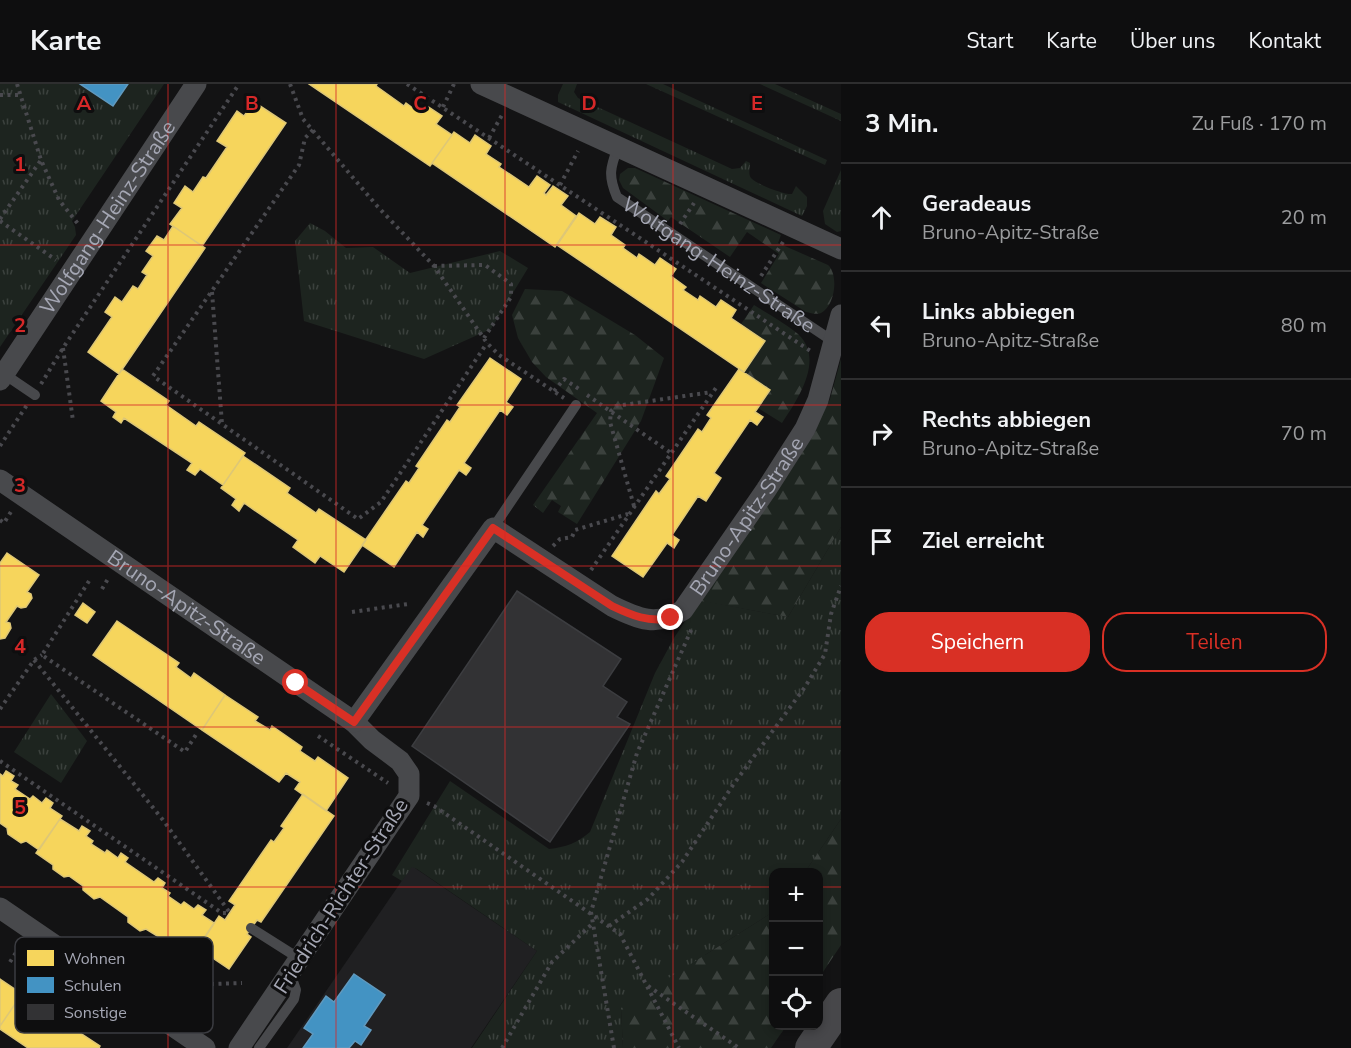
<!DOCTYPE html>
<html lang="de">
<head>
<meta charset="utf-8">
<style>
	body { margin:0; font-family:"Nunito Sans",sans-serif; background:#1c1c1d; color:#f1f3f6 }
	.controls { position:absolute; right:18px; bottom:18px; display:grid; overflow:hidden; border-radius:12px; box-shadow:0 3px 9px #0003 }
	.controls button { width:54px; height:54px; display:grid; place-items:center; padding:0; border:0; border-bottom:2px solid #2e2e2f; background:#0e0e0f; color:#f1f3f6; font:30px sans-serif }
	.stop { position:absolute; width:18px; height:18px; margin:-14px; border:4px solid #d93025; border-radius:50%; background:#fff }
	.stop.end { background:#d93025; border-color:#fff; box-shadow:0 2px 6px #0008 }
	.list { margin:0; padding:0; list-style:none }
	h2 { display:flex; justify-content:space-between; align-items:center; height:78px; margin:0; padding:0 24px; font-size:26px }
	h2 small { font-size:20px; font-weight:400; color:#9b9c9e }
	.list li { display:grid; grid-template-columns:39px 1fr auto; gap:18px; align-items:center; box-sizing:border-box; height:108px; padding:0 24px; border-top:2px solid #2e2e2f }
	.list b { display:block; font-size:22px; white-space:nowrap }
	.list p { margin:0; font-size:20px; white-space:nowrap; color:#9b9c9e }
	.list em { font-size:20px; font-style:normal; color:#9b9c9e }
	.actions { display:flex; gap:12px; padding:18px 24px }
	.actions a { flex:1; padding:14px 0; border:2px solid #d93025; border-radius:24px; text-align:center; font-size:21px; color:#d93025 }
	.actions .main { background:#d93025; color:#fff }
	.icon { flex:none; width:33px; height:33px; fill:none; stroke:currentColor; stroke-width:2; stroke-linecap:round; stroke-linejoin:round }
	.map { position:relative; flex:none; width:841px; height:964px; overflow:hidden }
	header { display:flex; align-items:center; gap:36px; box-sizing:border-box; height:84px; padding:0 30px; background:#0e0e0f; border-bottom:2px solid #2e2e2f }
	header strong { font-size:28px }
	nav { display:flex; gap:33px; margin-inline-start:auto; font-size:21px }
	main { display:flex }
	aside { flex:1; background:#0e0e0f }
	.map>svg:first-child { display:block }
	.built { fill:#202022 }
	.grass { fill:url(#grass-tufts) }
	.forest { fill:url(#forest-firs) }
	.homes { fill:#f6d55c; stroke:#dec776; stroke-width:1.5 }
	.schools { fill:#4393c3; stroke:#6099be; stroke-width:1.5 }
	.building { fill:#323234; stroke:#3c3d40; stroke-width:1.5 }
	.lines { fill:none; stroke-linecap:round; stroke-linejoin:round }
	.path { stroke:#49494e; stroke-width:4; stroke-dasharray:3 4.5; stroke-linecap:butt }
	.lane { stroke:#48494c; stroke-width:10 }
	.street { stroke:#48494c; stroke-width:21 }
	.secondary { stroke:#47474a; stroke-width:32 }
	.route { stroke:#d93025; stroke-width:8 }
	.grid { fill:none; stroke:#d62828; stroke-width:1.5; stroke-opacity:0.55 }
	.labels { text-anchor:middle; stroke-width:6; stroke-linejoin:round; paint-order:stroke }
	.street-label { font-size:21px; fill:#a5a7b4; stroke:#0e0e0f }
	.key { fill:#0e0e0f; stroke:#3b3c41; stroke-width:1.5 }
	.key-label { font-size:16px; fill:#a5a7b4 }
	.grid-label { font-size:20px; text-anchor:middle; font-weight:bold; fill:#d62828; stroke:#0e0e0f; stroke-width:6; stroke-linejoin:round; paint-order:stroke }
</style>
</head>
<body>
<header>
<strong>Karte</strong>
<nav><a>Start</a><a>Karte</a><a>Über uns</a><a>Kontakt</a></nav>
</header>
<main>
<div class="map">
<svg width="841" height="964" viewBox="0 0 841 964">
	<defs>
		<pattern id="grass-tufts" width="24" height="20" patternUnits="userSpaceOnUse" patternTransform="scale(1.5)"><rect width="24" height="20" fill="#1d241f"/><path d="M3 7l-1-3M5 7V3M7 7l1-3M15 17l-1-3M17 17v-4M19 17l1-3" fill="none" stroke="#3b413d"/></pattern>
		<pattern id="forest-firs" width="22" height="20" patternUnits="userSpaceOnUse" patternTransform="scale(1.5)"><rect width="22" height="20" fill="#1d241f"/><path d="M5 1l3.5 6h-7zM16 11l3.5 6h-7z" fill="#3b413d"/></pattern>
	</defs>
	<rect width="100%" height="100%" fill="#131314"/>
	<path class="built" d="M412,782L537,867L471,964H287Z"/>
	<path class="grass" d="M0,0H164L72,137L75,143L76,151L0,263Z
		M563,0H577L574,8L578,14L732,85L740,84L746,77L750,79C750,84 748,90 751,94C756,100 785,111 792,110L796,102L807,113V122L802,132L558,18V11Z
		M646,0H663L827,76L825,81Z
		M760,0H775L841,30V37Z
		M841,86V147L837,148L825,140L823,127Z
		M310,139L325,147L346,164L373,163L410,189L500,167L528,184L491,245L424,275L304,237L295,157Z
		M841,443V735L805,788H774L773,828L705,871L774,942L771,964L621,924L623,964H472L537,867L417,785L412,783L402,797L392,791L450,697L549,765C566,763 577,759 590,748L655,589L674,554L699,516L788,533Z
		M51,610L87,657L61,699L14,668Z"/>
	<path class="forest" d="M628,84H635L781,151L778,159L828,181C839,191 835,222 821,229C816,231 811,229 806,228L761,199L779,170L747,148L730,173L671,133L668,137L623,104L619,96L620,90Z
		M525,205L562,207L635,251L664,274L641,337L577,440L558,428L561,422L552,416L543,429L533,421L597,329L546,293L532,278L518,254L512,231Z
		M754,221C768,230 785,239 798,250C825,275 798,315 782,339L758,324L770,306L744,288L765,257L741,240Z
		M841,275V443L788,533L701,517L800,372L830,315Z
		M841,735V861L819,894L818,788H805Z
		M773,828L774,942H786L771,964H623L621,924Z"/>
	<path class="homes" d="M309,0H377L376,2L404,22L406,19L421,30L427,22L442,32L436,40L452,51L430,82Z
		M254,18L286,39L202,162L170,140L182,124L174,119L185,102L193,108L203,93L206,94L227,63L217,57L237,27L244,32Z
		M454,48L470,59L475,51L491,62L486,70L501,80L499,83L529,103L537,92L550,101L544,109L546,111L553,102L568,112L561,121L576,132L555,163L432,79Z
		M579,129L595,140L600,133L616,143L611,151L625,161L623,164L637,174L639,170L655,181L660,174L676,185L671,192L686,203L683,206L698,216L700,212L716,223L721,216L736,226L731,234L765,257L744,288L557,161Z
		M173,142L205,164L119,290L88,268L112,233L105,228L115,213L122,218L133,202L138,205L147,191L142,188L153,172L146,167L157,152L164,156Z
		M490,274L521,295L506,318L513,323L507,331L500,326L464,379L471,384L469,387L466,391L459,386L422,441L428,445L423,453L417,448L394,483L362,461L406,397L409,399L419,384L416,382L447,336L450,338L460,323L457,321Z
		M122,285L169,317L166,321L196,342L199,338L245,369L223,401L200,385L195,391L187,386L192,379L124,334L121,339L113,333L116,328L101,317Z
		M739,285L770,306L755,328L763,333L757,341L750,336L714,389L721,394L706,417L698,412L672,451L679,456L674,464L667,459L643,493L612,472L656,407L659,410L670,395L666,392L698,345L702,348L711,334L707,331Z
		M243,372L290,404L287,409L316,429L319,425L366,456L344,488L320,472L315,479L293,463L298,456L244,419L239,427L232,421L236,415L221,404Z
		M7,469L39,491L27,508L31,510L32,514L26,523L21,524L17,522L6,538L10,539L11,544L5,554L0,555V479Z
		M83,519L95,528L87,539L75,531Z
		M117,537L179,579L176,583L191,594L194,589L225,611L202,646L93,571Z
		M225,611L258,633L255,637L270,646L272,642L302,663L300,667L315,677L318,673L348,694L326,727L295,705L300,698L286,689L279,698L202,646Z
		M6,687L14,692L11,697L18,701L15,705L30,715L33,712L42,719L46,714L53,719L50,724L62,732L39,766L26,757L21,759L8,750L7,744L0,739V690L3,692Z
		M303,710L334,732L261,838L257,836L247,850L251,853L229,885L198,864L219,832L225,836L235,821L229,817L271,756L274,758L284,744L281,742Z
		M60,735L79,747L82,742L90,747L86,752L93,757L91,760L105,769L107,766L118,774L121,769L128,774L125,778L154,798L158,794L165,799L162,804L170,809L168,812L181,821L184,818L194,825L198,821L206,826L202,831L214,839L190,875L177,866L171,868L158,859L159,853L146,845L140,847L128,838V833L100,813L94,815L83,806V802L69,792L64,793L53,785V781L36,769Z
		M0,895L22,910L0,942Z
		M22,910L53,931L48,938L63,949L68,941L100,962L99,964H28L0,945V942Z"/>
	<path class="schools" d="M80,0H128L113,22Z
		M354,890L385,911L364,942L371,946L361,961L355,957L349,964H303L313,950L304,944L326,912L334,918Z"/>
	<path class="building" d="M517,507L621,575L603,602L627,618L617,633L630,640L550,758L412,662Z"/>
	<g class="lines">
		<path class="path" d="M17,0L41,76L59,116L79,141
			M290,0L303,35L378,123L434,182L487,259L499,271L564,314
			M407,0L812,268
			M0,11H22
			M443,23L454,0
			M313,46L305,54L299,81L153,292L358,435L381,418L487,259
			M489,54L502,31
			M560,101L578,67
			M0,135L41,76
			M0,137L56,176
			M680,140L694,119
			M434,182L485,181L511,200V213L484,254
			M761,192L783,158
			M212,208L222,340
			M63,264L73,337
			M41,300L63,264L239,0
			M554,307L564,295L579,305
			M587,311L671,369
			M0,362L27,321
			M634,422L610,338L611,327L616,322L712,308
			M0,436L4,439L12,426
			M553,462L560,455L572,453L575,446L628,430
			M591,486L718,301
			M89,497L42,571L185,668L197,649
			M102,505L109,493
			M352,528L408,520
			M34,576L163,736L230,829
			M0,625L34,576L42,571
			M318,652L388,699
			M0,677L222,829H230
			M427,719L434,722L620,850L679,964
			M609,842L648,815L682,778L733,701L805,603L825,570L831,530L841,502
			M10,878L21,861
			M181,901L242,899
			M648,902L739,964
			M502,964L552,878L592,840
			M614,964L591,828L637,669L692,544"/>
		<g class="lane">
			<path id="s1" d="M618,63C610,84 608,92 617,113L834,258"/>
			<path d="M4,290L35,311"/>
			<path d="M493,444L576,321"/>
			<path d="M251,844L300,875"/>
			<path d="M259,964L294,915L296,906L290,889"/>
		</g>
		<g class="street">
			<path d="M481,0L841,165"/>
			<path id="s2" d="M0,296L196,0"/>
			<path id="s3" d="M0,396L354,638L372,656L400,677L409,690V712L239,964"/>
			<path id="s4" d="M354,638L493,444L612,522C638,535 657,543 683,526L766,406L805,345L818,316L841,231"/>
			<path d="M0,824L205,964"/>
		</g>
		<path class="secondary" d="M811,964L841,920"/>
	</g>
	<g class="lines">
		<path class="route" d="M296,599L354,638L493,444L612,522C631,531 649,539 671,534"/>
	</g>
	<path class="grid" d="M168,0V964M336,0V964M505,0V964M673,0V964M0,161H841M0,321H841M0,482H841M0,643H841M0,803H774M818,803H841"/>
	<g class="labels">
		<g class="street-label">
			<text dy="7" stroke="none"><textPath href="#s2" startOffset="195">Wolfgang-Heinz-Straße</textPath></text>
			<text dy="7" stroke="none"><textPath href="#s1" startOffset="174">Wolfgang-Heinz-Straße</textPath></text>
			<text dy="7" stroke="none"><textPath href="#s4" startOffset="570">Bruno-Apitz-Straße</textPath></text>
			<text dy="7" stroke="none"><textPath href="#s3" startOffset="226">Bruno-Apitz-Straße</textPath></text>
			<text transform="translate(341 812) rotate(-57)" y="7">Friedrich-Richter-Straße</text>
		</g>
	</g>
	<rect x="15" y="853" width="198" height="96" rx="9" class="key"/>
	<rect x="27" y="866" width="27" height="16" fill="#f6d55c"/>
	<rect x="27" y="893" width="27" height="16" fill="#4393c3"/>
	<rect x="27" y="920" width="27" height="16" fill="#323234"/>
	<g class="key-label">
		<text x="64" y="880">Wohnen</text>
		<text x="64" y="907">Schulen</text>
		<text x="64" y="934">Sonstige</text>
	</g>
	<g class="grid-label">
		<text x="84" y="26">A</text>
		<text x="252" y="26">B</text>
		<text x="420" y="26">C</text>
		<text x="589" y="26">D</text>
		<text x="757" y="26">E</text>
		<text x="20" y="87">1</text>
		<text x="20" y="248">2</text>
		<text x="20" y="408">3</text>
		<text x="20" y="569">4</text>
		<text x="20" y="730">5</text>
	</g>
</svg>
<div class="controls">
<button>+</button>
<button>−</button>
<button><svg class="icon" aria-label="locate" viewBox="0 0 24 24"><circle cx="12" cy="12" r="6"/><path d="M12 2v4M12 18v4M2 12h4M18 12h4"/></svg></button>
</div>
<div class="stop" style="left:296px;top:599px"></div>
<div class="stop end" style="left:671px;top:534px"></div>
</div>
<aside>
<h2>3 Min.<small>Zu Fuß · 170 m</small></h2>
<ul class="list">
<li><svg class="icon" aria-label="ahead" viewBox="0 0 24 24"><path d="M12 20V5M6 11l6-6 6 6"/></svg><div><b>Geradeaus</b><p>Bruno-Apitz-Straße</p></div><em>20 m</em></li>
<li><svg class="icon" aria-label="left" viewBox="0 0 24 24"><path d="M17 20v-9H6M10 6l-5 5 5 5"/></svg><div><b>Links abbiegen</b><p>Bruno-Apitz-Straße</p></div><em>80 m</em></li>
<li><svg class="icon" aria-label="right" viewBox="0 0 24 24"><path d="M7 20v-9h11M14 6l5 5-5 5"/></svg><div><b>Rechts abbiegen</b><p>Bruno-Apitz-Straße</p></div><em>70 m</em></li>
<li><svg class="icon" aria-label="arrive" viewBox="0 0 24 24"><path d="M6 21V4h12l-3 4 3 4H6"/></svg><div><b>Ziel erreicht</b></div></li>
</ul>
<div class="actions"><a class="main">Speichern</a><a>Teilen</a></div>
</aside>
</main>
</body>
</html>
